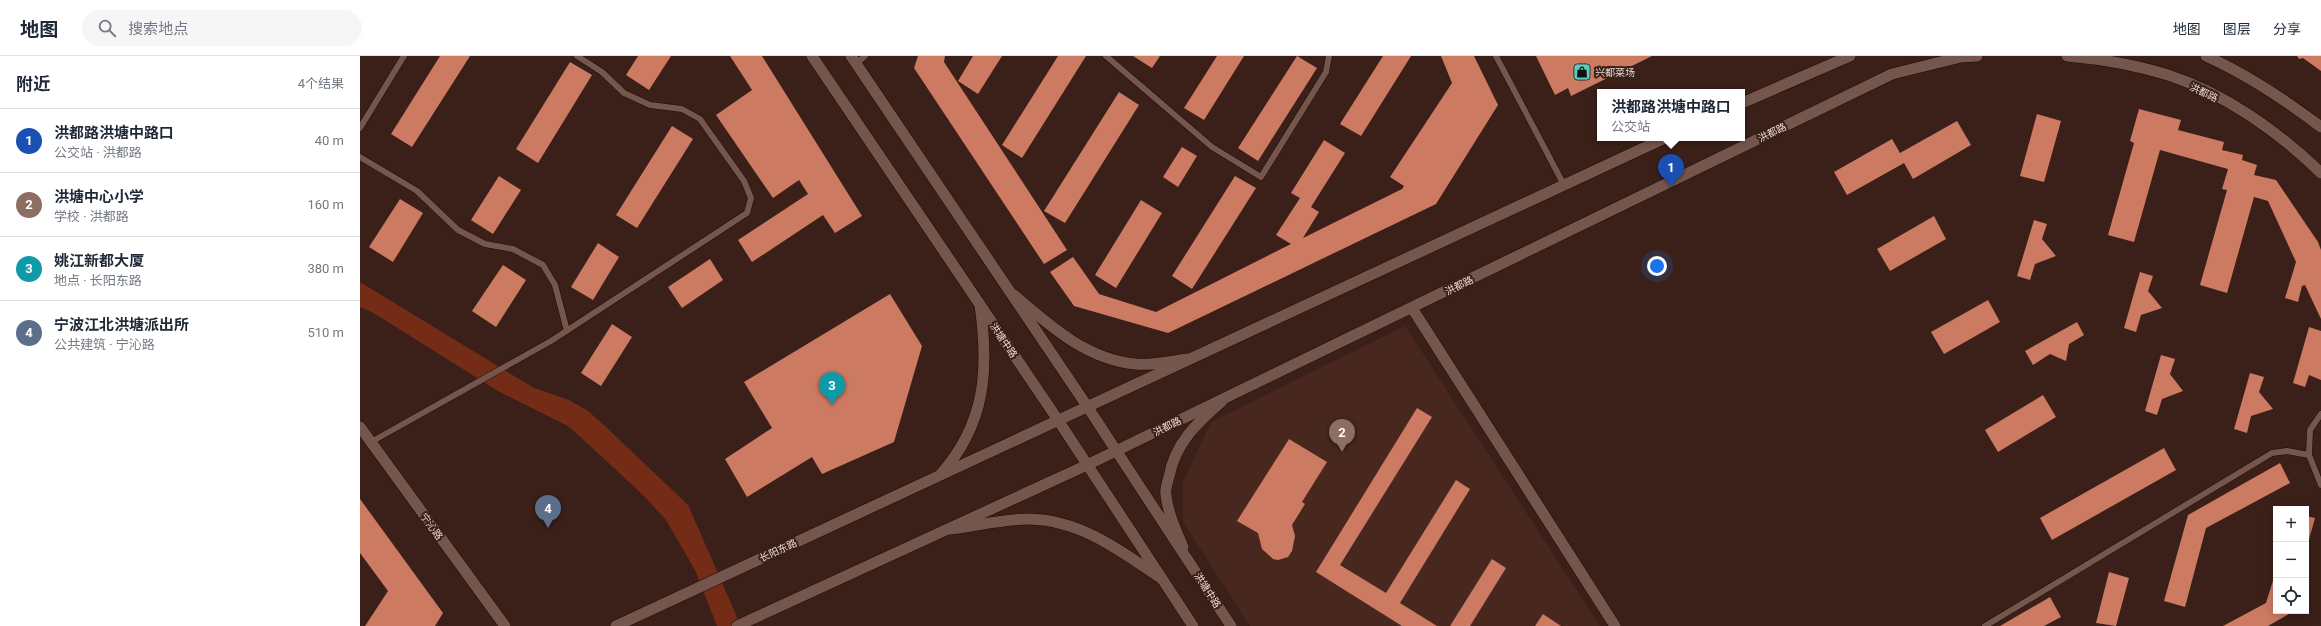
<!DOCTYPE html>
<html lang="zh">
<head>
<meta charset="utf-8">
<style>
	body { margin:0; font-family:Roboto,"Noto Sans SC",sans-serif; background:#f6f6f7; color:#1f2937 }
	.controls { position:absolute; right:12px; bottom:12px; display:grid; overflow:hidden; border-radius:0px; box-shadow:0 2px 10px #0003 }
	.controls button { width:36px; height:36px; display:grid; place-items:center; padding:0; border:0; border-bottom:1px solid #e0e1e3; background:#fff; color:#1f2937; font:20px sans-serif }
	.you { position:absolute; left:1297px; top:210px; width:14px; height:14px; margin:-10px; border:3px solid #fff; border-radius:50%; background:#1a73e8; box-shadow:0 0 0 6px #1a73e833 }
	.badge { display:grid; place-items:center; width:26px; height:26px; border-radius:50%; background:#0b8043; color:#fff; font-size:13px; font-weight:700 }
	.pin { position:absolute; translate:-50% -33px; filter:drop-shadow(0 1px 2px #0008) }
	.pin::after { content:''; position:absolute; top:21px; width:14px; height:12px; background:inherit; clip-path:polygon(0 0,100% 0,50% 100%) }
	.popup { position:absolute; left:1237px; top:33px; width:148px; height:52px; box-sizing:border-box; display:grid; place-content:center; border-radius:0px; background:#fff; filter:drop-shadow(0 1px 3px #0005); font-size:13px; white-space:nowrap; color:#747a83 }
	.popup b { font-size:15px; color:#1f2937 }
	.popup::after { content:''; position:absolute; left:50%; top:100%; margin-left:-8px; border:8px solid transparent; border-top-color:#fff }
	.list { margin:0; padding:0; list-style:none }
	h2 { display:flex; justify-content:space-between; align-items:center; height:52px; margin:0; padding:0 16px; font-size:17px }
	h2 small { font-size:13px; font-weight:400; color:#747a83 }
	.list li { display:grid; grid-template-columns:26px 1fr auto; gap:12px; align-items:center; box-sizing:border-box; height:64px; padding:0 16px; border-top:1px solid #e0e1e3 }
	.list b { display:block; font-size:15px; white-space:nowrap }
	.list p { margin:0; font-size:13px; white-space:nowrap; color:#747a83 }
	.list em { font-size:13px; font-style:normal; color:#747a83 }
	.icon { flex:none; width:22px; height:22px; fill:none; stroke:currentColor; stroke-width:2; stroke-linecap:round; stroke-linejoin:round }
	.map { position:relative; flex:none; width:1961px; height:570px; overflow:hidden }
	header { display:flex; align-items:center; gap:24px; box-sizing:border-box; height:56px; padding:0 20px; background:#fff; border-bottom:1px solid #e0e1e3 }
	header strong { font-size:19px }
	nav { display:flex; gap:22px; margin-inline-start:auto; font-size:14px }
	.search { width:280px; height:36px; background:#f6f6f7; display:flex; align-items:center; gap:10px; box-sizing:border-box; padding:0 14px; border-radius:22px; color:#747a83; font-size:15px }
	main { display:flex }
	aside { flex:1; background:#fff }
	.map>svg:first-child { display:block }
	.built { fill:#47271e }
	.water { fill:#752c16 }
	.building { fill:#cc7a62 }
	.lines { fill:none; stroke-linecap:round; stroke-linejoin:round }
	.service-casing { stroke:#200904; stroke-width:7 }
	.minor-casing { stroke:#200904; stroke-width:12 }
	.tertiary-casing { stroke:#200904; stroke-width:12 }
	.secondary-casing { stroke:#200904; stroke-width:12 }
	.service { stroke:#75564d; stroke-width:6 }
	.minor { stroke:#75564d; stroke-width:11 }
	.tertiary { stroke:#75564d; stroke-width:11 }
	.secondary { stroke:#75564d; stroke-width:11 }
	.labels { text-anchor:middle; stroke-width:4; stroke-linejoin:round; paint-order:stroke }
	.poi-label { font-size:10px; fill:#ecdad4; stroke:#3a2018; text-anchor:start }
	.street-label { font-size:10px; fill:#ecdad4; stroke:#3a2018 }
</style>
</head>
<body>
<header>
<strong>地图</strong>
<div class="search"><svg class="icon" aria-label="search" viewBox="0 0 24 24"><circle cx="10" cy="10" r="6"/><path d="M15 15l6 6"/></svg>搜索地点</div>
<nav><a>地图</a><a>图层</a><a>分享</a></nav>
</header>
<main>
<aside>
<h2>附近<small>4个结果</small></h2>
<ul class="list">
<li><span class="badge" style="background:#1a4fb4">1</span><div><b>洪都路洪塘中路口</b><p>公交站 · 洪都路</p></div><em>40 m</em></li>
<li><span class="badge" style="background:#8d6e63">2</span><div><b>洪塘中心小学</b><p>学校 · 洪都路</p></div><em>160 m</em></li>
<li><span class="badge" style="background:#0f9aa8">3</span><div><b>姚江新都大厦</b><p>地点 · 长阳东路</p></div><em>380 m</em></li>
<li><span class="badge" style="background:#5c6f8a">4</span><div><b>宁波江北洪塘派出所</b><p>公共建筑 · 宁沁路</p></div><em>510 m</em></li>
</ul>
</aside>
<div class="map">
<svg width="1961" height="570" viewBox="0 0 1961 570">
	<rect width="100%" height="100%" fill="#3a2018"/>
	<path class="built" d="M1045,270L1240,570H890L823,466V426L851,366Z"/>
	<path class="water" d="M0,226L174,332L209,344L228,355L246,371L328,449L381,570H357L335,514L306,464L284,440L239,398L208,370L138,335L12,256L0,251Z"/>
	<path class="building" d="M80,0H110L52,91L31,78Z
		M278,0H311L289,34L266,19Z
		M370,0H402L502,160L475,177L463,159L392,206L378,184L448,138L439,124L413,142L356,59L392,34Z
		M558,0H585L584,6L707,194L684,208L554,12Z
		M613,0H642L618,38L598,25Z
		M698,0H726L662,102L642,89Z
		M773,0H800L792,12Z
		M857,0H884L844,64L824,52Z
		M937,0L957,12L898,105L878,92Z
		M1023,0H1051L1001,80L980,68Z
		M1081,0H1114L1138,49L1076,148L808,277L714,250L690,216L713,201L739,238L796,256L931,188L916,179L940,142L931,137L964,84L985,97L951,151L959,156L943,182L1042,133L1044,130L1030,121L1092,27Z
		M1176,0H1292L1211,40L1208,32L1195,39Z
		M1937,0H1961V15L1943,2L1939,3Z
		M210,6L232,19L178,107L156,93Z
		M759,36L779,49L705,167L684,155Z
		M1779,53L1821,64L1818,74L1864,86L1862,94L1883,99L1882,104L1897,109L1894,119L1916,124L1958,186L1961,194V263L1945,229L1942,230L1938,246L1925,242L1936,206L1908,145L1894,141L1867,237L1840,229L1867,134L1862,133L1868,113L1800,94L1774,186L1748,179L1774,87L1770,85Z
		M1677,58L1701,65L1684,126L1660,120Z
		M1597,65L1611,89L1553,123L1544,107L1487,139L1474,116L1532,83L1540,97Z
		M312,70L333,83L277,172L256,159Z
		M822,91L837,100L818,131L803,121Z
		M139,120L161,134L133,178L111,164Z
		M875,120L896,132L832,233L812,220Z
		M40,143L63,157L33,206L9,191Z
		M781,144L802,157L756,232L735,219Z
		M1574,160L1586,183L1530,215L1517,193Z
		M1674,164L1687,168L1682,183L1696,200L1675,208L1670,224L1657,220Z
		M238,187L259,201L233,244L211,231Z
		M350,203L363,224L322,252L308,231Z
		M143,209L166,224L136,271L112,255Z
		M1780,216L1793,220L1788,235L1802,252L1781,259L1776,276L1764,272Z
		M530,238L562,290L534,386L462,418L452,401L387,441L365,403L412,372L384,326Z
		M1628,244L1640,266L1584,298L1571,276Z
		M1717,266L1724,279L1709,288L1706,305L1690,298L1673,309L1665,295Z
		M252,268L272,281L241,330L221,317Z
		M1949,271L1961,275V324L1949,319L1945,331L1933,327Z
		M1801,299L1815,303L1810,318L1823,335L1802,343L1797,359L1785,355Z
		M1890,317L1904,321L1899,336L1913,353L1891,360L1887,377L1874,373Z
		M1683,339L1696,361L1638,396L1625,374Z
		M1057,352L1072,361L980,509L1026,537L1096,424L1110,433L1040,547L1077,570H1042L956,516Z
		M929,383L967,406L942,446L945,448L932,469L935,480L932,495L928,501L918,504L913,503L902,493L898,477L877,465Z
		M1804,392L1816,414L1692,484L1680,462Z
		M1920,407L1930,427L1846,472L1825,551L1804,545L1828,459Z
		M0,443L83,557L75,570H5L28,535L0,497Z
		M1946,460L1955,462L1946,494Z
		M1132,503L1146,512L1110,570H1090Z
		M1916,515V555H1930L1929,558L1908,570H1863L1906,547Z
		M1749,516L1769,522L1756,570L1736,567Z
		M1690,541L1701,561L1684,570H1640Z
		M1183,558L1201,570H1175Z"/>
	<g class="lines">
		<g class="service-casing">
			<path id="service" d="M746,0L852,91L901,121L966,16L969,0
				M1136,0L1204,129
				M496,8L505,0
				M0,72L44,0
				M0,101L57,135L98,174L125,188L153,193L183,209L195,229L207,275
				M1961,358L1950,374L1949,399L1961,429
				M11,386L191,285L387,157L391,142L384,125L340,63L322,53L290,49L264,37L242,16L217,0
				M1625,570L1912,397L1927,395L1949,399"/>
		</g>
		<g class="minor-casing">
			<path id="minor" d="M1052,252L1255,570"/>
		</g>
		<g class="tertiary-casing">
			<path id="tertiary" d="M654,239C690,270 726,303 775,308C792,310 811,305 828,303
				M0,371L145,570
				M581,418C626,367 629,313 620,249
				M590,473C616,470 643,463 669,463C721,464 761,495 802,523
				M823,491C816,474 808,458 806,439C805,433 807,427 809,421C815,387 837,367 862,345"/>
		</g>
		<g class="secondary-casing">
			<path id="secondary" d="M452,0L698,364L833,570
				M491,0L727,350L871,570
				M1707,0C1741,3 1776,9 1808,19C1864,37 1919,76 1961,117
				M1846,0C1888,19 1924,43 1961,71
				M1382,47L1490,0
				M256,570L1305,82
				M377,570L727,409L1532,18L1601,1L1617,0"/>
		</g>
		<use href="#service" class="service"/>
		<use href="#minor" class="minor"/>
		<use href="#tertiary" class="tertiary"/>
		<use href="#secondary" class="secondary"/>
	</g>
	<defs>
		<g id="shop-square" transform="scale(0.9)"><rect x="-9" y="-9" width="18" height="18" rx="4" fill="#56cec3" stroke="#3a2018"/><path d="M-5-2.5h2.3a2.7 3.5 0 0 1 5.4 0H5L5.5 6h-11ZM-1.5-2.5h3a1.5 2.3 0 0 0-3 0Z" fill="#111"/></g>
	</defs>
	<g fill-rule="evenodd">
		<use href="#shop-square" x="1222" y="16"/>
	</g>
	<g class="labels">
		<g class="poi-label">
			<text x="1235" y="20">兴都菜场</text>
		</g>
		<g class="street-label">
			<text transform="translate(1844 36) rotate(25)" y="4">洪都路</text>
			<text transform="translate(1412 76) rotate(-26)" y="4">洪都路</text>
			<text transform="translate(1099 229) rotate(-26)" y="4">洪都路</text>
			<text transform="translate(644 284) rotate(56)" y="4">洪塘中路</text>
			<text transform="translate(807 370) rotate(-26)" y="4">洪都路</text>
			<text transform="translate(72 470) rotate(54)" y="4">宁沁路</text>
			<text transform="translate(418 494) rotate(-25)" y="4">长阳东路</text>
			<text transform="translate(848 534) rotate(57)" y="4">洪塘中路</text>
		</g>
	</g>
</svg>
<div class="controls">
<button>+</button>
<button>−</button>
<button><svg class="icon" aria-label="locate" viewBox="0 0 24 24"><circle cx="12" cy="12" r="6"/><path d="M12 2v4M12 18v4M2 12h4M18 12h4"/></svg></button>
</div>
<div class="you"></div>
<div class="pin badge" style="left:1311px;top:131px;background:#1a4fb4">1</div>
<div class="popup"><b>洪都路洪塘中路口</b>公交站</div>
<div class="pin badge" style="left:982px;top:396px;background:#8d6e63">2</div>
<div class="pin badge" style="left:472px;top:349px;background:#0f9aa8">3</div>
<div class="pin badge" style="left:188px;top:472px;background:#5c6f8a">4</div>
</div>
</main>
</body>
</html>
